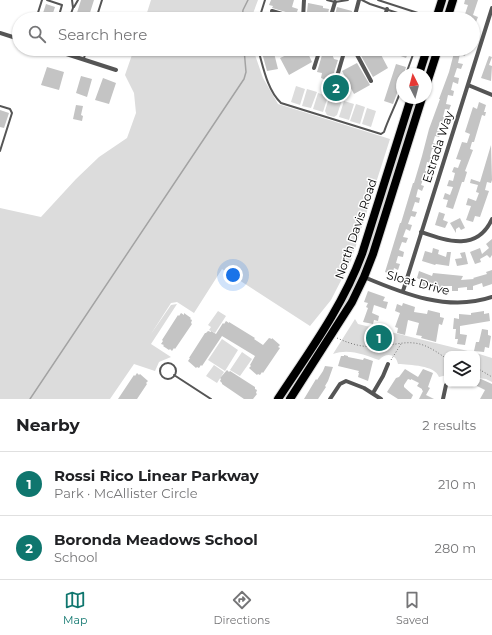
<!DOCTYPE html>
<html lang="en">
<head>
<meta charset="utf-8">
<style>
	body { margin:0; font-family:Montserrat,sans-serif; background:#f2f2f2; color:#202124 }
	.controls { position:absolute; right:12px; bottom:12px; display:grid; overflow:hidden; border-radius:8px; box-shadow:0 1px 3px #0004 }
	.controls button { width:36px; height:36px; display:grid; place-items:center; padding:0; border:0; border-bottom:1px solid #e0e0e0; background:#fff; color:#202124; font:20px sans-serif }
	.compass { position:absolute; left:396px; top:68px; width:36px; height:36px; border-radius:50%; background:#fff; box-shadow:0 1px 3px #0004; rotate:354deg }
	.you { position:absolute; left:233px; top:275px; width:14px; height:14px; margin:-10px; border:3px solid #fff; border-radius:50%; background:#1a73e8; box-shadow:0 0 0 6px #1a73e833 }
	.badge { display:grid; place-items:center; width:26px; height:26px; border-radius:50%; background:#0f766e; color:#fff; font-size:13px; font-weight:700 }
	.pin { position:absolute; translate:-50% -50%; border:2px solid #fff; box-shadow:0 1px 4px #0006 }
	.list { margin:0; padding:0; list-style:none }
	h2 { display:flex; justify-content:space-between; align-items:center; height:52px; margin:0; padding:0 16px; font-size:17px }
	h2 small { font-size:13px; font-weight:400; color:#757577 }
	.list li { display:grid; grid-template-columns:26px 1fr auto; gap:12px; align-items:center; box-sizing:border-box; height:64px; padding:0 16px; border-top:1px solid #e0e0e0 }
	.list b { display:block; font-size:15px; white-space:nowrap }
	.list p { margin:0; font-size:13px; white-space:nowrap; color:#757577 }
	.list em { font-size:13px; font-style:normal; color:#757577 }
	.icon { flex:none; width:22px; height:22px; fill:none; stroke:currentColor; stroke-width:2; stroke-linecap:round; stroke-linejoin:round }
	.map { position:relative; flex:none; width:492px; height:399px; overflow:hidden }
	.search { position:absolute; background:#fff; box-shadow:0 1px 3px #0004; left:12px; right:12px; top:12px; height:44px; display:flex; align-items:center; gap:10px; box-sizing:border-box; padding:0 14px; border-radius:22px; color:#757577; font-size:15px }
	.sheet { height:180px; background:#fff }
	nav { display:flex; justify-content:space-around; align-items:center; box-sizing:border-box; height:56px; border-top:1px solid #e0e0e0; background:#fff; font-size:11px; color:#757577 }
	nav a { display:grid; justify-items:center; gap:2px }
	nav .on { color:#0f766e }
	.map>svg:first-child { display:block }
	.green { fill:#dcdcdc }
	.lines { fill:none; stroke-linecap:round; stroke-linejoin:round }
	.stream { stroke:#a3a3a3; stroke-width:1.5 }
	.building { fill:#c4c4c4 }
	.highway-casing { stroke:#dbdbdb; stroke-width:10 }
	.path { stroke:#777; stroke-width:1; stroke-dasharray:1 2; stroke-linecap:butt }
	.lane { stroke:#555; stroke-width:2 }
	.street { stroke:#555; stroke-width:4 }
	.highway { stroke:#000; stroke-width:8 }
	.labels { text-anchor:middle; stroke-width:3; stroke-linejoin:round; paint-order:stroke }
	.street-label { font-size:12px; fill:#000; stroke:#fff }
</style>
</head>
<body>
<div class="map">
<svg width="492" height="399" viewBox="0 0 492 399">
	<rect width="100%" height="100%" fill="#fff"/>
	<path class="green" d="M151,0H258L251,19H145Z
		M134,49H253L263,78L278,104L390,139L351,261L331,300L310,326L222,269L194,313L177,302L171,303L151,334L171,305L177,304L151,344L171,357L159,362L155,371L134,364L110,399H0V208L41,217L76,179L99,157L127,138L136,113L134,93L125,75Z
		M296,86L305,89L300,105L291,102Z
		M336,86L343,88L345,91L337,115L334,117L327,115L325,111L332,88Z
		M307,89L317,92L311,108L302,106Z
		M318,93L328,96L323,112L313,109Z
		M415,98H419L364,269L347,305L301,377L299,375L348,294Z
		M344,101L354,104L349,120L339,117Z
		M356,104L365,107L360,124L350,121Z
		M367,108L376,111L371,127L362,124Z
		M218,311L226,316L215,333L209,330L211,327L208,325Z
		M355,319L358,324L476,353L492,358V382L486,379L477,378V354H447V375L439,377C435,365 410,365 398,364C396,354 386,352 379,360C365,355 349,348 333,354Z
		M222,339L238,350L225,371L208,360Z
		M242,352L252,359L240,376L230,370Z
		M214,365L224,372L217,383L206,376Z"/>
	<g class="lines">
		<path class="stream" d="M242,19L243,10L248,0
			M30,399L244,79L246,72L244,49"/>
	</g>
	<path class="building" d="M81,0H94L88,19H75Z
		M271,0H294L292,7L298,9L296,15L272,8L273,6L269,5Z
		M465,0H478L473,15L478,17L476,22L473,21V19L464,17L468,5L464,4Z
		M308,3L323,6V8L329,9L327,18L307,12Z
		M46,4L55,7L51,19H41Z
		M337,7L352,11L351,19H334Z
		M359,13L365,15L366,13L381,19H358Z
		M261,49H273L278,69L267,71Z
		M294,49H306L312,62L289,75L280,58L293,52Z
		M369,49H378L388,68L373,77L360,54Z
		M382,49H404L409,51L406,58Z
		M455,49L466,51L465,56L460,54L458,63L463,64L461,69L457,68L454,77L459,78L458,84L453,82L451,90L454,91L453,96L448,95L446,104L451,105L449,110L445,109L443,117L446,118L444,123L440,122L437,131L441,132L439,137L435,136L433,143L438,145L437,150L432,149L430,157L433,158L432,163L427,162L425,171L430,172L428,177L424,176L421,185L424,186L422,191L418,189L416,197L420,198L419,203L415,202L412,211L417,212L415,217L411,216L408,224L412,225L410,231L406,229L403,237L408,238L406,243L402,242L399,250L404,252L403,257L398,256L396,263L400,264L398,270L394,268L392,275L385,272L400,223H401L413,183H414L422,156L429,129L440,99H439L449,72Z
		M330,54H332L334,59L338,60L332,79L327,78L326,80L321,78L322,73L317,72L322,55L325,56Z
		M489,56L492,57L489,65L492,66L491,81L481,78Z
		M357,63L370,85L354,94L342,71Z
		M396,64L406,67L404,74H402V80L393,104L384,101Z
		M47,67L64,72L59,90L41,85Z
		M81,76L92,79L87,97L76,93Z
		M103,78L116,83L109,104L95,100Z
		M479,102L486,105L484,112H486L485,116L482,115L474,142H472L470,149L473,150L465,171L467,172L464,182H462L453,209L446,207L448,200L443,199L445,193L450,195L453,187L447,186L449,180L453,181L455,173L452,172L454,167L458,168L461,160L456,159L462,142L467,143L470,134L465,132L473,107L477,109Z
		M76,105L83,106L81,115L83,116L82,121L73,119Z
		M0,110L9,113L4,128L0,127Z
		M491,145L492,180L491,183L487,182L485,190L489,191L480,217L475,216L473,222L466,220L471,206L466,205L468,198L476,201L479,193L476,192L478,185L470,183L471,179L480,182Z
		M439,212L445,214L443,220L448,222L445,228L435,225Z
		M460,218L465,228L461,230L459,227L456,229V233L450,223Z
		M492,239V255L490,258L487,255L480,259L481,262L475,264L470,252L480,248L482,254L489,248L486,244Z
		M433,248L439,250L438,254L446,257L447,252H451L449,266L436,264L435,265L422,261L425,251L432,253Z
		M465,252L468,264L457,266L455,259L462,258L460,253Z
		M492,270V284L483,287L482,283L473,286V290H467V287L458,288V291H452V286H442L441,290L436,289L437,284L428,283L427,287L422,285L423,281L417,278L419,271L432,276L433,273L463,276L461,280L474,279L473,278L487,274L486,272Z
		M368,291L385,297L383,301L388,302L386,309L374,305L372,313L379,316L378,321L374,320L373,324L363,322L368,308L366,307L368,303L364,302Z
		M403,303L415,307L414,312L427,314L428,310L440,313V317L444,318L442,325L439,324L436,342L421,338L422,336L416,335L419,323L408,320L405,335L397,333L398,328L395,327L400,313L395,311L397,304L402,306Z
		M484,311V314L489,313L490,321L460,326V334L467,335L465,345L457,344L458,339H455L456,329H453L454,318L459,319V314L471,315V313Z
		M181,313L184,315V313L191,318L190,319L192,320L191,323L192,324L175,349L174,348L172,351L170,349L169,350L163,346L164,345L161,344L163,341L162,340L178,315L179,316Z
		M226,321L229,323V322L255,338L254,339L263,345L269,338L272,339V338L280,345L278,347L280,348L263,373L262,372L260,375L258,374L257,375L249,368L251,366L250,365L255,356L222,336L202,366L201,365L199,368L197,367L196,368L188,361L190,358H189L205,333H206L208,331L211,332V331L216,334L223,323L224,324Z
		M482,329L488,330V335L491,336L489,348L485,347L484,352L474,351L476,342H479Z
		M344,355L348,356V357L363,360L364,358L373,361L368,381L358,377L359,373H358L359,371L338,366L341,356H344Z
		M325,366L333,367L328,381L325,386L326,387L318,399H304L316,379L317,380L323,371Z
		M405,369L418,377L423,369L433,373L429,384L428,387L430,388L426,395L434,399H419L423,391L422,390V389L417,386L419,383L411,379V380L408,379L404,385V387L413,395L411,399H398L387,392L396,378L399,377Z
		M227,370L229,372L230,371L255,387V389L257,390L256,393L257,394L253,399H244L222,384V383L220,381L221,379L220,378Z
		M137,373L139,375L140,374L148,381L146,383L147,384L137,399H118L134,375L135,376Z
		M477,379H481L492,384V399H480L485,390L477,386Z"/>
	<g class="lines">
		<g class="highway-casing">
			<path id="highway" d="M436,19L442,0
				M447,19L453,0
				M419,74L427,49
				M426,86L438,49
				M278,399C309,352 343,306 362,254L411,98
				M290,399L352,302L364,277L373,254L422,98"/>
		</g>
		<path class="path" d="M337,338C355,346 369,349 389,345C397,344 405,342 414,343C426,344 437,352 447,359
			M391,360L401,344
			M477,368L492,377"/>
		<path class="lane" d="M47,0L62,5L58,19
			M327,0L335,2L348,0
			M362,0L370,4L416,19
			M378,0L421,14V19
			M74,7L78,0
			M36,19L42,0
			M69,19L73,8L72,0
			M96,19L102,0
			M259,19L265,0
			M258,49C263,66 267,90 281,103L381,134L384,132C389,117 397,103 402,87
			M84,58L87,49
			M406,74L415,49
			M0,106L10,109L12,113L0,151
			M160 371a8 8 0 1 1 16 0a8 8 0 1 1-16 0Z
			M174,375L211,399"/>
		<path class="street" d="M272,11L299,19
			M303,19L304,0
			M330,19L335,2
			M354,19L359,0
			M384,19L387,9
			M0,33L19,39
			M51,49L116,70
			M341,49C348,51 355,53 363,49
			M355,51L371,81
			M284,52L291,49
			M314,68L320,49
			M338,73L345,49
			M468,85L492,95
			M421,232C447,241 477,252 492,219
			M364,277C404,294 449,312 492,297
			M403,291L492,8
			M373,393L383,376L388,364
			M330,399L340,384L346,381L364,388L381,399
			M443,399L446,385"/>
		<use href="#highway" class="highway"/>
	</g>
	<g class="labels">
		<g class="street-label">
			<text transform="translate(438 147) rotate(-72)" y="4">Estrada Way</text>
			<text transform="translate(356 229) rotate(-71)" y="4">North Davis Road</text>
			<text transform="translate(418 283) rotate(15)" y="4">Sloat Drive</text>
		</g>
	</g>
</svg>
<div class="controls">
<button><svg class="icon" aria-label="layers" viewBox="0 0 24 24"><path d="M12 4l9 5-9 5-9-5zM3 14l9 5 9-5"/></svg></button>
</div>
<svg class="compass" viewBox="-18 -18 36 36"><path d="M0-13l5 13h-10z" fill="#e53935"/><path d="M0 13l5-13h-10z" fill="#757577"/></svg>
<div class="you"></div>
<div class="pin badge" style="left:379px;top:338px">1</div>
<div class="pin badge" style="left:336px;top:88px">2</div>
<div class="search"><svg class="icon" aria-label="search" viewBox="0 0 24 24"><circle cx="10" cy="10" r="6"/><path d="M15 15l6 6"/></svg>Search here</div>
</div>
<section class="sheet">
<h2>Nearby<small>2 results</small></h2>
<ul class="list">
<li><span class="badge">1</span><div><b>Rossi Rico Linear Parkway</b><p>Park · McAllister Circle</p></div><em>210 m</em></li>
<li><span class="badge">2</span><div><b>Boronda Meadows School</b><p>School</p></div><em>280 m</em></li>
</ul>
</section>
<nav>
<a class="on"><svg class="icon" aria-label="map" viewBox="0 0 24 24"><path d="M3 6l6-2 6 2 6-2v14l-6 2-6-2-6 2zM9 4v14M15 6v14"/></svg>Map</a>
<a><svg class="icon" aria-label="directions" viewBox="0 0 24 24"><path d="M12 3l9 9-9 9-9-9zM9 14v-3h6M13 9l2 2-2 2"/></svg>Directions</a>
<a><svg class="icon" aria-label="saved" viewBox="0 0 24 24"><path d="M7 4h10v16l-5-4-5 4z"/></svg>Saved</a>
</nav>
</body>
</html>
